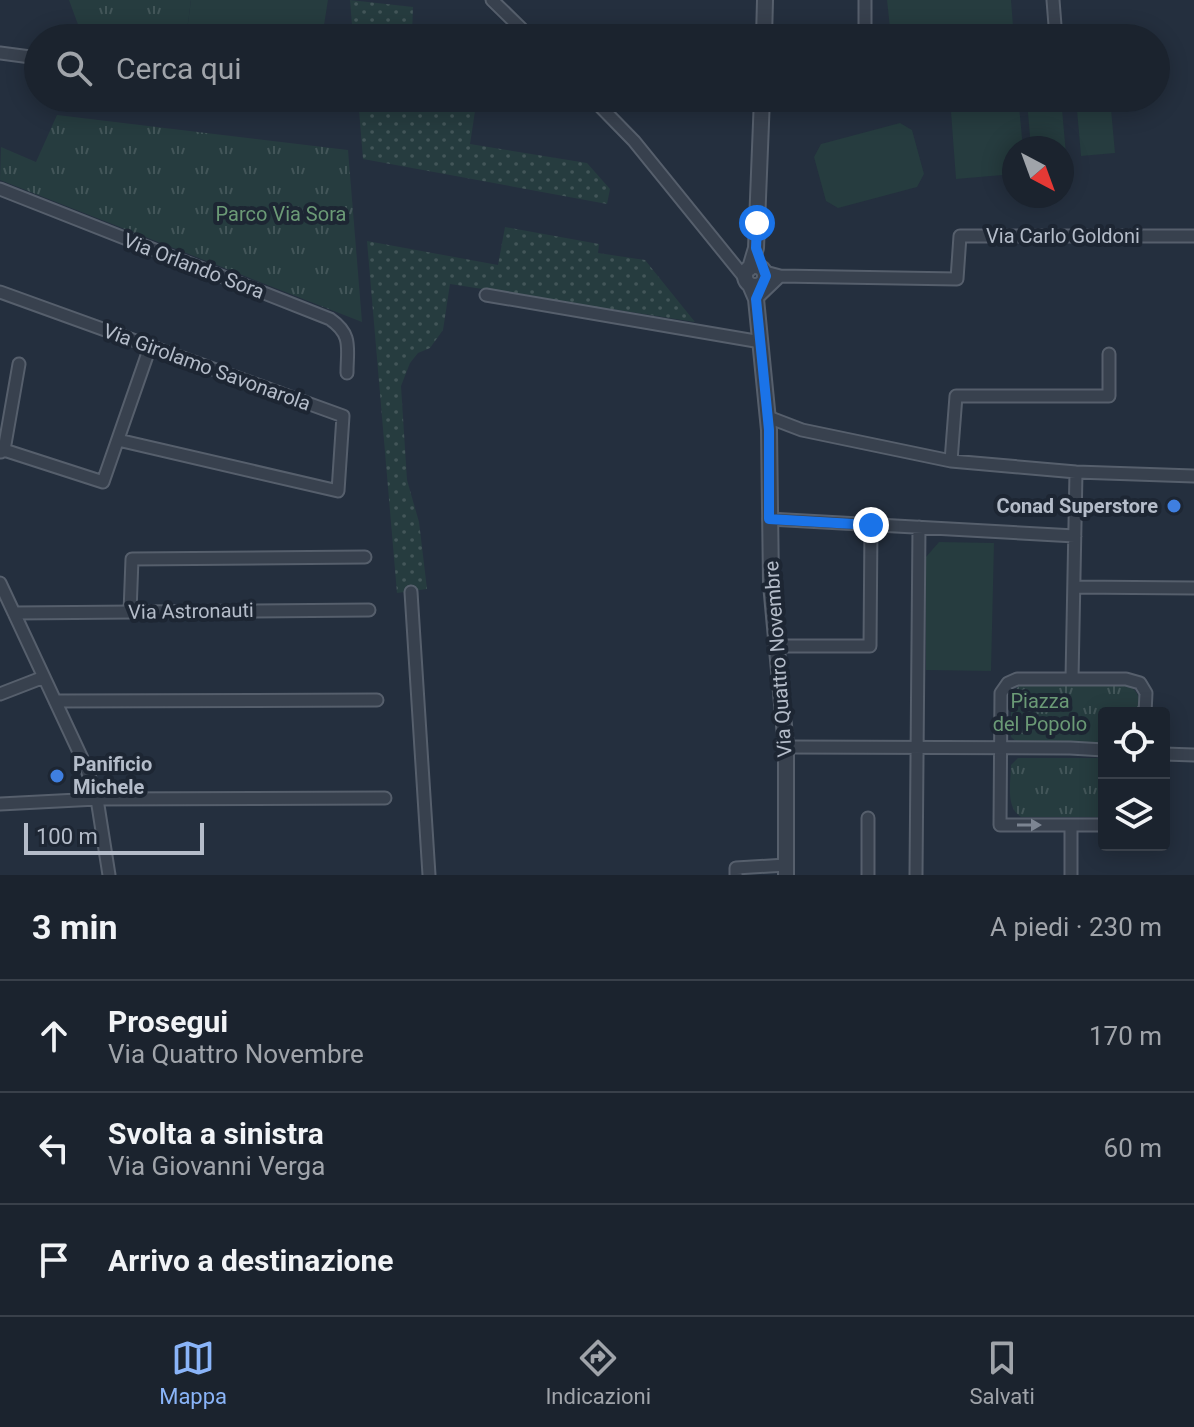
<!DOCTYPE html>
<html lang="it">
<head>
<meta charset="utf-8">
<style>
	body { margin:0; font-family:Roboto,sans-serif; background:#282f3a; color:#f1f3f6 }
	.controls { position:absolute; right:24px; bottom:24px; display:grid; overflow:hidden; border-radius:8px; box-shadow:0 4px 20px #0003 }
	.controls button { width:72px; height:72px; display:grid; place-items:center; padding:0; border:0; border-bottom:2px solid #39404a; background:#1b232e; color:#f1f3f6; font:40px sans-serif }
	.compass { position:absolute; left:1002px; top:136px; width:72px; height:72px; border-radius:50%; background:#1b232e; box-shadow:0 4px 20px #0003; rotate:139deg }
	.scale { position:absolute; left:24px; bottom:20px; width:180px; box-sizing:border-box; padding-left:8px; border:4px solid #b4bcc9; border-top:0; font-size:22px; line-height:28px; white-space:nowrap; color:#b4bcc9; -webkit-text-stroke:6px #1d2633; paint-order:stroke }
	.stop { position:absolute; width:24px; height:24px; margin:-18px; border:6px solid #1a73e8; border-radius:50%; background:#fff }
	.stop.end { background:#1a73e8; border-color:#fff; box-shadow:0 2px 8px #0008 }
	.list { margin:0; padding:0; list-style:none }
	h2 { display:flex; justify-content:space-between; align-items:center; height:104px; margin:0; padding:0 32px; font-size:34px }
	h2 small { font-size:26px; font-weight:400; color:#a0a4aa }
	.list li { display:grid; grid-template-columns:52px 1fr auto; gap:24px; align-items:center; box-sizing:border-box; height:112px; padding:0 32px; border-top:2px solid #39404a }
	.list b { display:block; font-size:30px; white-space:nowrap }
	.list p { margin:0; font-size:26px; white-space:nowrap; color:#a0a4aa }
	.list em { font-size:26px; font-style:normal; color:#a0a4aa }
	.icon { flex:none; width:44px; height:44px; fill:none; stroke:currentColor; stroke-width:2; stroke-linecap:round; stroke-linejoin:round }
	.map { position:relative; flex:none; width:1194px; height:875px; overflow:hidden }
	.search { position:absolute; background:#1b232e; box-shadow:0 4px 20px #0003; left:24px; right:24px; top:24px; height:88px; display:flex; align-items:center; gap:20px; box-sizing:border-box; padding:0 28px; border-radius:44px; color:#a0a4aa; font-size:30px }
	.sheet { height:440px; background:#1b232e }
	nav { display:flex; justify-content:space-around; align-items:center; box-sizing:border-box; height:112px; border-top:2px solid #39404a; background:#1b232e; font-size:22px; color:#a0a4aa }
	nav a { display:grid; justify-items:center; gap:4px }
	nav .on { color:#8ab4f8 }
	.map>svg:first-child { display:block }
	.grass { fill:url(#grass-dots) }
	.park { fill:url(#park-tufts) }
	.garden { fill:#263c3f }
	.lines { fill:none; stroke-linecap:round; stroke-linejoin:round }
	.minor-casing { stroke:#565f6c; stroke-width:15 }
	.tertiary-casing { stroke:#565f6c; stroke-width:18 }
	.minor { stroke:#38414e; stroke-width:11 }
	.tertiary { stroke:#38414e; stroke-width:14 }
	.oneway { fill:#7c8592 }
	.route { stroke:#1a73e8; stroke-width:10 }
	.shop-dot { fill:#3f7fe0; stroke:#1d2633; stroke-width:3 }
	.labels { text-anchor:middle; stroke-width:8; stroke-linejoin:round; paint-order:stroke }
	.park-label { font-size:20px; fill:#6b9a76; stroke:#1d2633 }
	.street-label { font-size:20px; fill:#b4bcc9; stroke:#1d2633 }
	.poi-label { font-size:20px; font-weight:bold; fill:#b4bcc9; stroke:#1d2633; text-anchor:end }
</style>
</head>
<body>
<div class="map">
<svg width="1194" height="875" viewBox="0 0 1194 875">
	<defs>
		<pattern id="grass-dots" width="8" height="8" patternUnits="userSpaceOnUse" patternTransform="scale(2)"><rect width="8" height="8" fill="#263c3f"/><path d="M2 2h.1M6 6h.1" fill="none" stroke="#435659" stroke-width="1.8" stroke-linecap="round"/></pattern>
		<pattern id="park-tufts" width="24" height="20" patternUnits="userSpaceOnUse" patternTransform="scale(2)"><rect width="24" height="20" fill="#263c3f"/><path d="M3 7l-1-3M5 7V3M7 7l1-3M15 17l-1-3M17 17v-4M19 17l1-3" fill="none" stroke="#435659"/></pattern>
	</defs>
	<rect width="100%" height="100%" fill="#242f3e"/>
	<path class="grass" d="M350,0L413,7L412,35L428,38H353Z
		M358,98H477L470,144L587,163L610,189L607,204L363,159Z
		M505,227L599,244L598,253L645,260L695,322L450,284L443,330L430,348L418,353L410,363L401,386L407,480L419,522L427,589L397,593L367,241L498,265Z"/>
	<path class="park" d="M69,0H191L186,38H83Z
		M57,115L348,150L362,322L0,180L1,147L36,162Z
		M1022,683L1123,684C1139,689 1140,697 1140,713H1104V744L1018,743L1011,737V694Z
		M1018,758H1104V817H1021C1005,807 1011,782 1011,765Z"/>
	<path class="garden" d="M191,0H328L322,38H186Z
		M887,0H1011L1014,38H891Z
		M1061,98L1067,165L1062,166V148H1031L1027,101Z
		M1076,98H1110L1115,153L1081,156Z
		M1019,106L1023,148H1014V174L956,179L951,112Z
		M900,123L912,130L924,174L917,187L838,208L826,201L814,157L821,144Z
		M939,542L994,543L991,671L926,670V557Z"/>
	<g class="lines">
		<g class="minor-casing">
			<path id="minor" d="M492,0L531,38
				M1053,0L1056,38
				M865,38V0
				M0,53L38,58
				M325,98H326
				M592,98L634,141L745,278
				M0,189L330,319C353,335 347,348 347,373
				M765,272L780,276L957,279L960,236H1194
				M0,292L343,416L338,491L118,440
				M486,295L761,342
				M756,299L780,276
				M768,417L802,430L951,461L1076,472L1194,476
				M4,450L103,482L150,347
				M1,452L4,450L19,364
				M951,461L956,396H1109V354
				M769,519L1075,536
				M0,583L86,767L97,799L109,875
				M1074,587L1194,588
				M411,592L429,875
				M130,612L132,559L365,557
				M14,613L369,610
				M777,646H870L871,525
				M1072,679L1076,472
				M0,694L44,677
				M55,701L377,700
				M786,747L1070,748L1104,750
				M1164,754L1194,755
				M0,804L97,799L385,798
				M1104,825H1000L1001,693L1008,683L1017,679H1126L1140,683L1146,693L1145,713
				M736,875V868L786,865
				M868,875V818
				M916,875L919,527
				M1071,875V825"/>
		</g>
		<g class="tertiary-casing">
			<path id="tertiary" d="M764,38L765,0
				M745 276a10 10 0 1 1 20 0a10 10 0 1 1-20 0Z
				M750,268L756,248L762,98
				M750,285L756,299L769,430L771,584L786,747V875"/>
		</g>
		<use href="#minor" class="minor"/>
		<use href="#tertiary" class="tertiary"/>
	</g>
	<defs><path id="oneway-solid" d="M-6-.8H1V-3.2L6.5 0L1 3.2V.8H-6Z" transform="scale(2)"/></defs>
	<use class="oneway" href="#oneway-solid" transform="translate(1029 825)"/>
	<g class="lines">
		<path class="route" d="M757,223L756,248L766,276L756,299L769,430V519L871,525"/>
	</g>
	<g class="shop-dot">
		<circle cx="1174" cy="506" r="8"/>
		<circle cx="57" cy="776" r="8"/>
	</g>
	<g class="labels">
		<g class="park-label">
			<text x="281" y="221">Parco Via Sora</text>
			<text x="1040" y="708">Piazza<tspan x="1040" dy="23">del Popolo</tspan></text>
		</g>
		<g class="street-label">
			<text x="1063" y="243">Via Carlo Goldoni</text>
			<text transform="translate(194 266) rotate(21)" y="7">Via Orlando Sora</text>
			<text transform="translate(207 367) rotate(20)" y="7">Via Girolamo Savonarola</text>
			<text transform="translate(191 611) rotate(-1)" y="7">Via Astronauti</text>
			<text transform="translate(778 659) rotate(-94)" y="7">Via Quattro Novembre</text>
		</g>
		<g class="poi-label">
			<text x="1158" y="513">Conad Superstore</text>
			<text x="73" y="771" text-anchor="start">Panificio<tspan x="73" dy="23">Michele</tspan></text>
		</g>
	</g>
</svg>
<div class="controls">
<button><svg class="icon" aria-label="locate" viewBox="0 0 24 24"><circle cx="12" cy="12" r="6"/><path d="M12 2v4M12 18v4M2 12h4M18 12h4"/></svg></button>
<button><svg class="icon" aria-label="layers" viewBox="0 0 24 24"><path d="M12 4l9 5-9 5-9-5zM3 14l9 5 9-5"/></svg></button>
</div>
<svg class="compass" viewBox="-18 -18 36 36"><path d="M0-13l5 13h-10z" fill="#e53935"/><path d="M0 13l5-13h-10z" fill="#a0a4aa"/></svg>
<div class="scale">100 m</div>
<div class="stop" style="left:757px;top:223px"></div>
<div class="stop end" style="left:871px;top:525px"></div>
<div class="search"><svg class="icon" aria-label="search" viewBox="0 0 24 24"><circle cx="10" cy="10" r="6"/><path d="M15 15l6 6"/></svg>Cerca qui</div>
</div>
<section class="sheet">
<h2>3 min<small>A piedi · 230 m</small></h2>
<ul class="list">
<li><svg class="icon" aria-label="ahead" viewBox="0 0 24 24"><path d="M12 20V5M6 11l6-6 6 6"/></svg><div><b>Prosegui</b><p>Via Quattro Novembre</p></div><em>170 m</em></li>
<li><svg class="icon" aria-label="left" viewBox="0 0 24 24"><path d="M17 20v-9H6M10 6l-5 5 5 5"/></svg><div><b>Svolta a sinistra</b><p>Via Giovanni Verga</p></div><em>60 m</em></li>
<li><svg class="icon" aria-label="arrive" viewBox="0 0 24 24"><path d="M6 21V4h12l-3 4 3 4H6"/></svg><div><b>Arrivo a destinazione</b></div></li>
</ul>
</section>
<nav>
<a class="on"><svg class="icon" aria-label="map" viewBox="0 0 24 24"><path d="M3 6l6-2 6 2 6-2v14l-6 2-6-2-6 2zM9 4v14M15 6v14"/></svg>Mappa</a>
<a><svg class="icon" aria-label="directions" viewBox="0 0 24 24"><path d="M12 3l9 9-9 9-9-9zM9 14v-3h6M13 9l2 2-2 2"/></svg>Indicazioni</a>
<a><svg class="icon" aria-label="saved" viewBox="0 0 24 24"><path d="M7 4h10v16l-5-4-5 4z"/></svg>Salvati</a>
</nav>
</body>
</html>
